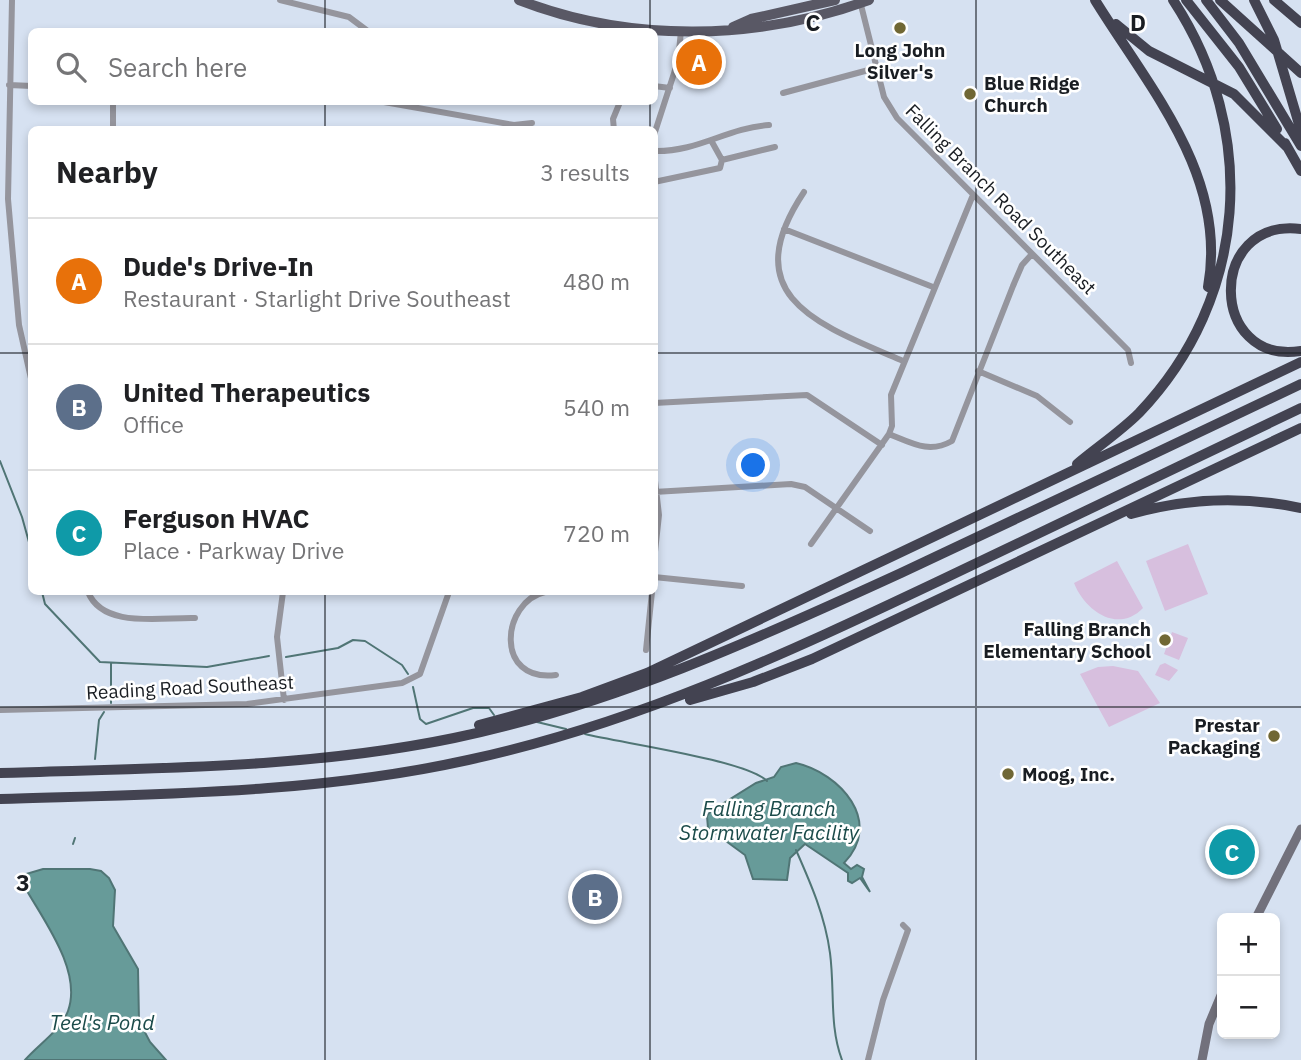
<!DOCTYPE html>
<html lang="en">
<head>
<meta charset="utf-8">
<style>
	body { margin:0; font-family:"IBM Plex Sans",sans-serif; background:#f2f2f2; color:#202124 }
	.controls { position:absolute; right:21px; bottom:21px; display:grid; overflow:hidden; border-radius:10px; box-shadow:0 4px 10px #0003 }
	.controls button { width:63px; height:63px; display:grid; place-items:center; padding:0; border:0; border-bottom:2px solid #e0e0e0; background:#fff; color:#202124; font:35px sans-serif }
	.you { position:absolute; left:754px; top:466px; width:24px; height:24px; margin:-18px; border:5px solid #fff; border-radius:50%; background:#1a73e8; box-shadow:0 0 0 10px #1a73e833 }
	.badge { display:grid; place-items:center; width:46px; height:46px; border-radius:50%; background:#706734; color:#fff; font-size:23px; font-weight:700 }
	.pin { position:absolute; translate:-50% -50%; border:4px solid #fff; box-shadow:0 2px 7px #0006 }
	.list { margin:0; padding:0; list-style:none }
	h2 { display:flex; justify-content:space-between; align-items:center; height:91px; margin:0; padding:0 28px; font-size:30px }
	h2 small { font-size:23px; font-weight:400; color:#757577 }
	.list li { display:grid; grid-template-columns:46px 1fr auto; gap:21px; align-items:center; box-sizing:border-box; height:126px; padding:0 28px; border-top:2px solid #e0e0e0 }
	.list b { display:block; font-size:26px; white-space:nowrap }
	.list p { margin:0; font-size:23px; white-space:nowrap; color:#757577 }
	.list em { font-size:23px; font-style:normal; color:#757577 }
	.icon { flex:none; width:38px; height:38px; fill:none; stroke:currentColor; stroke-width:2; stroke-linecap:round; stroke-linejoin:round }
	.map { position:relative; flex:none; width:1301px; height:1060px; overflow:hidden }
	.search { position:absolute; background:#fff; box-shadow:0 4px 10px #0003; left:28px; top:28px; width:630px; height:77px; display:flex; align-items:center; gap:18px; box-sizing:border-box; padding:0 24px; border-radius:10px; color:#757577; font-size:26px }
	.panel { position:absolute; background:#fff; box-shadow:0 4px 10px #0003; left:28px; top:126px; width:630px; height:469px; border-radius:10px }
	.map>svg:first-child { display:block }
	.green { fill:#d7bfde }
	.water { fill:#679b99; stroke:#507575; stroke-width:2 }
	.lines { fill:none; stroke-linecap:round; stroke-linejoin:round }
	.stream { stroke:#507575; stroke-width:2 }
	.street { stroke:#95959d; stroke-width:6 }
	.secondary { stroke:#72717c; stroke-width:9 }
	.primary { stroke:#595865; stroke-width:10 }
	.highway { stroke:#434351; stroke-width:10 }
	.grid { fill:none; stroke:#191d22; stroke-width:2; stroke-opacity:0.55 }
	.poi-dot { fill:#706734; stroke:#fff; stroke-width:2.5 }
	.labels { text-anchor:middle; stroke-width:5; stroke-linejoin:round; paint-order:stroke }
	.poi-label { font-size:19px; font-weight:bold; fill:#191d22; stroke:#fff; text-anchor:start }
	.street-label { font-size:19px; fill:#191d22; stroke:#fff }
	.water-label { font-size:21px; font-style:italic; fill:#1b4b4a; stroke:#fff }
	.grid-label { font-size:23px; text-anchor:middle; font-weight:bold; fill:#191d22; stroke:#fff; stroke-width:5; stroke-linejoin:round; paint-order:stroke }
</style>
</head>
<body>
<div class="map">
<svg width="1301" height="1060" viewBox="0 0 1301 1060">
	<rect width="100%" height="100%" fill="#d6e1f1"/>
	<path class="green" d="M1188,544L1208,594L1165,611L1146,561Z
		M1117,561L1143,608C1118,634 1085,611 1074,583Z
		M1172,632L1188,638L1179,660L1164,654Z
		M1165,663L1178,670L1169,681L1155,675L1160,665Z
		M1113,666L1138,671L1160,703L1109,727L1080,674L1098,667Z"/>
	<path class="water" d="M796,763C840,773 884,822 844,863L851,869L857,865L864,869L862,877L870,892L860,878L852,883L848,881V873L805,844L790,858L787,880L753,879L745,855L708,828L707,816L711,811L756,783L774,777L781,767Z
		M43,869H90L101,871L109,878L115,890L113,926L138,969L139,1021L150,1042L166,1060H25C38,1045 61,1030 68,1011C83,970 41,917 23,884L26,874Z"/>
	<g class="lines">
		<path class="stream" d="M0,461L22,517L32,553
			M42,592L45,604L100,662L207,667L269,656
			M286,657L338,648L353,640L365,641L402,665L408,674
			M111,663V703
			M413,687L420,719L426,724L473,708H489L494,715
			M537,722L566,729
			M585,734C621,743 746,760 767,781
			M95,759L99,720L104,712
			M73,844L75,838
			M796,850C811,884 825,916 830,953C835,991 829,1025 842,1060"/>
		<path class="street" d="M12,0L8,199L19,325L32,383
			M280,0L349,17L369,32
			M860,1L884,97L897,118L1128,350L1131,363
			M9,85L32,86
			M654,86L670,88
			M783,93L876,68
			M384,102L514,125L532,123
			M113,130V102
			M614,130L613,119L620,102
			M654,135L678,61L681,31
			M712,142L722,160
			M654,151C699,152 726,128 769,125
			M654,182L720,168L722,160L775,147
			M804,192C734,297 819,325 903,361
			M784,229L933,287
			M978,371L1037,396L1070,422
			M654,403L807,395L882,445
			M889,434C912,443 929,454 952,441L1013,286L1022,265L1032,254
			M654,472L659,515L654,561
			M654,492L791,484L805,487L870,531
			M811,544L889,434L892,426L891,395L973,195
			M654,577L742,586
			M88,592C103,629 161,617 195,618
			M283,592L277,637L284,700
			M545,592C501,602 494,683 556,675
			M646,650L652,592
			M0,710L247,704L402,683L420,674L449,592
			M868,1060L883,1000L908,930L903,925"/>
		<path class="secondary" d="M1256,918L1301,829
			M1202,1060L1209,1024L1222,993"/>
		<path class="primary" d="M519,0C630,43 757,41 869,0
			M733,27L751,19L835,0"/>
		<path class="highway" d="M1095,0C1150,89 1228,176 1208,287
			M1186,0L1239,67L1277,129
			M1206,0L1239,43L1301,146
			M1220,0L1301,73
			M1254,0L1274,40L1301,131
			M1274,0L1301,23
			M1116,24L1149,51L1234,94L1287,147
			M1285,143L1301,171
			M1301,229C1206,217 1209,366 1301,351
			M1077,464C1097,447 1120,432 1139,413C1249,298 1259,131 1173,0
			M1131,514C1187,498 1244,496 1301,508
			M690,700L753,682L812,659L1301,428
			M479,725L582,697L647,673L1301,362
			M0,773C152,768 304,769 454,738C612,705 755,640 901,573C1034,511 1168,447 1301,384
			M0,799C157,794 314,794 468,760C635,724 785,654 939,581C1059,523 1180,466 1301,408"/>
	</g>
	<path class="grid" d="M325,0V32M650,0V32M976,0V1060M325,102V130M650,102V130M0,353H32M654,353H1301M325,592V1060M650,592V1060M0,707H1301"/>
	<g class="poi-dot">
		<circle cx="900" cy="28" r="7"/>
		<circle cx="970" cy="94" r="7"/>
		<circle cx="1165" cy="640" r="7"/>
		<circle cx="1274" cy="736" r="7"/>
		<circle cx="1008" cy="774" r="7"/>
	</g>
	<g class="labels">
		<g class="poi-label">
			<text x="900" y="57" text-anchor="middle">Long John<tspan x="900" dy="22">Silver's</tspan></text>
			<text x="984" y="90">Blue Ridge<tspan x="984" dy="22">Church</tspan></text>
			<text x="1151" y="636" text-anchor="end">Falling Branch<tspan x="1151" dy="22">Elementary School</tspan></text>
			<text x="1260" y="732" text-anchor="end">Prestar<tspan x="1260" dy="22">Packaging</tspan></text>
			<text x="1022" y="781">Moog, Inc.</text>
		</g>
		<g class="street-label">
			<text transform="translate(1001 199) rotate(45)" y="7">Falling Branch Road Southeast</text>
			<text transform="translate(190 687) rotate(-3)" y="7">Reading Road Southeast</text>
		</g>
		<g class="water-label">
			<text x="769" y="816">Falling Branch<tspan x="769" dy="24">Stormwater Facility</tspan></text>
			<text x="102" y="1030">Teel's Pond</text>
		</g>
	</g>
	<g class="grid-label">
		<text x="813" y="31">C</text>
		<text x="1138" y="31">D</text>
		<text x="23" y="891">3</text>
	</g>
</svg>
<div class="controls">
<button>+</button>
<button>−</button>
</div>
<div class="you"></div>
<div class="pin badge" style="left:699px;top:62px;background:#e8710a">A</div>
<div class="pin badge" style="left:595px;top:897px;background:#5c6f8a">B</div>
<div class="pin badge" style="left:1232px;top:852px;background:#0f9aa8">C</div>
<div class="search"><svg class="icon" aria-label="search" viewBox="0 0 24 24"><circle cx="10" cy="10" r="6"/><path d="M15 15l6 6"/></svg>Search here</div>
<section class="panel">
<h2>Nearby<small>3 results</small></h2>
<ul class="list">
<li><span class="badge" style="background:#e8710a">A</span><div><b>Dude's Drive-In</b><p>Restaurant · Starlight Drive Southeast</p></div><em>480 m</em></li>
<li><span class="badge" style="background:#5c6f8a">B</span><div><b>United Therapeutics</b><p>Office</p></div><em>540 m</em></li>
<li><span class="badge" style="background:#0f9aa8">C</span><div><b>Ferguson HVAC</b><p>Place · Parkway Drive</p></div><em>720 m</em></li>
</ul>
</section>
</div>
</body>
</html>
